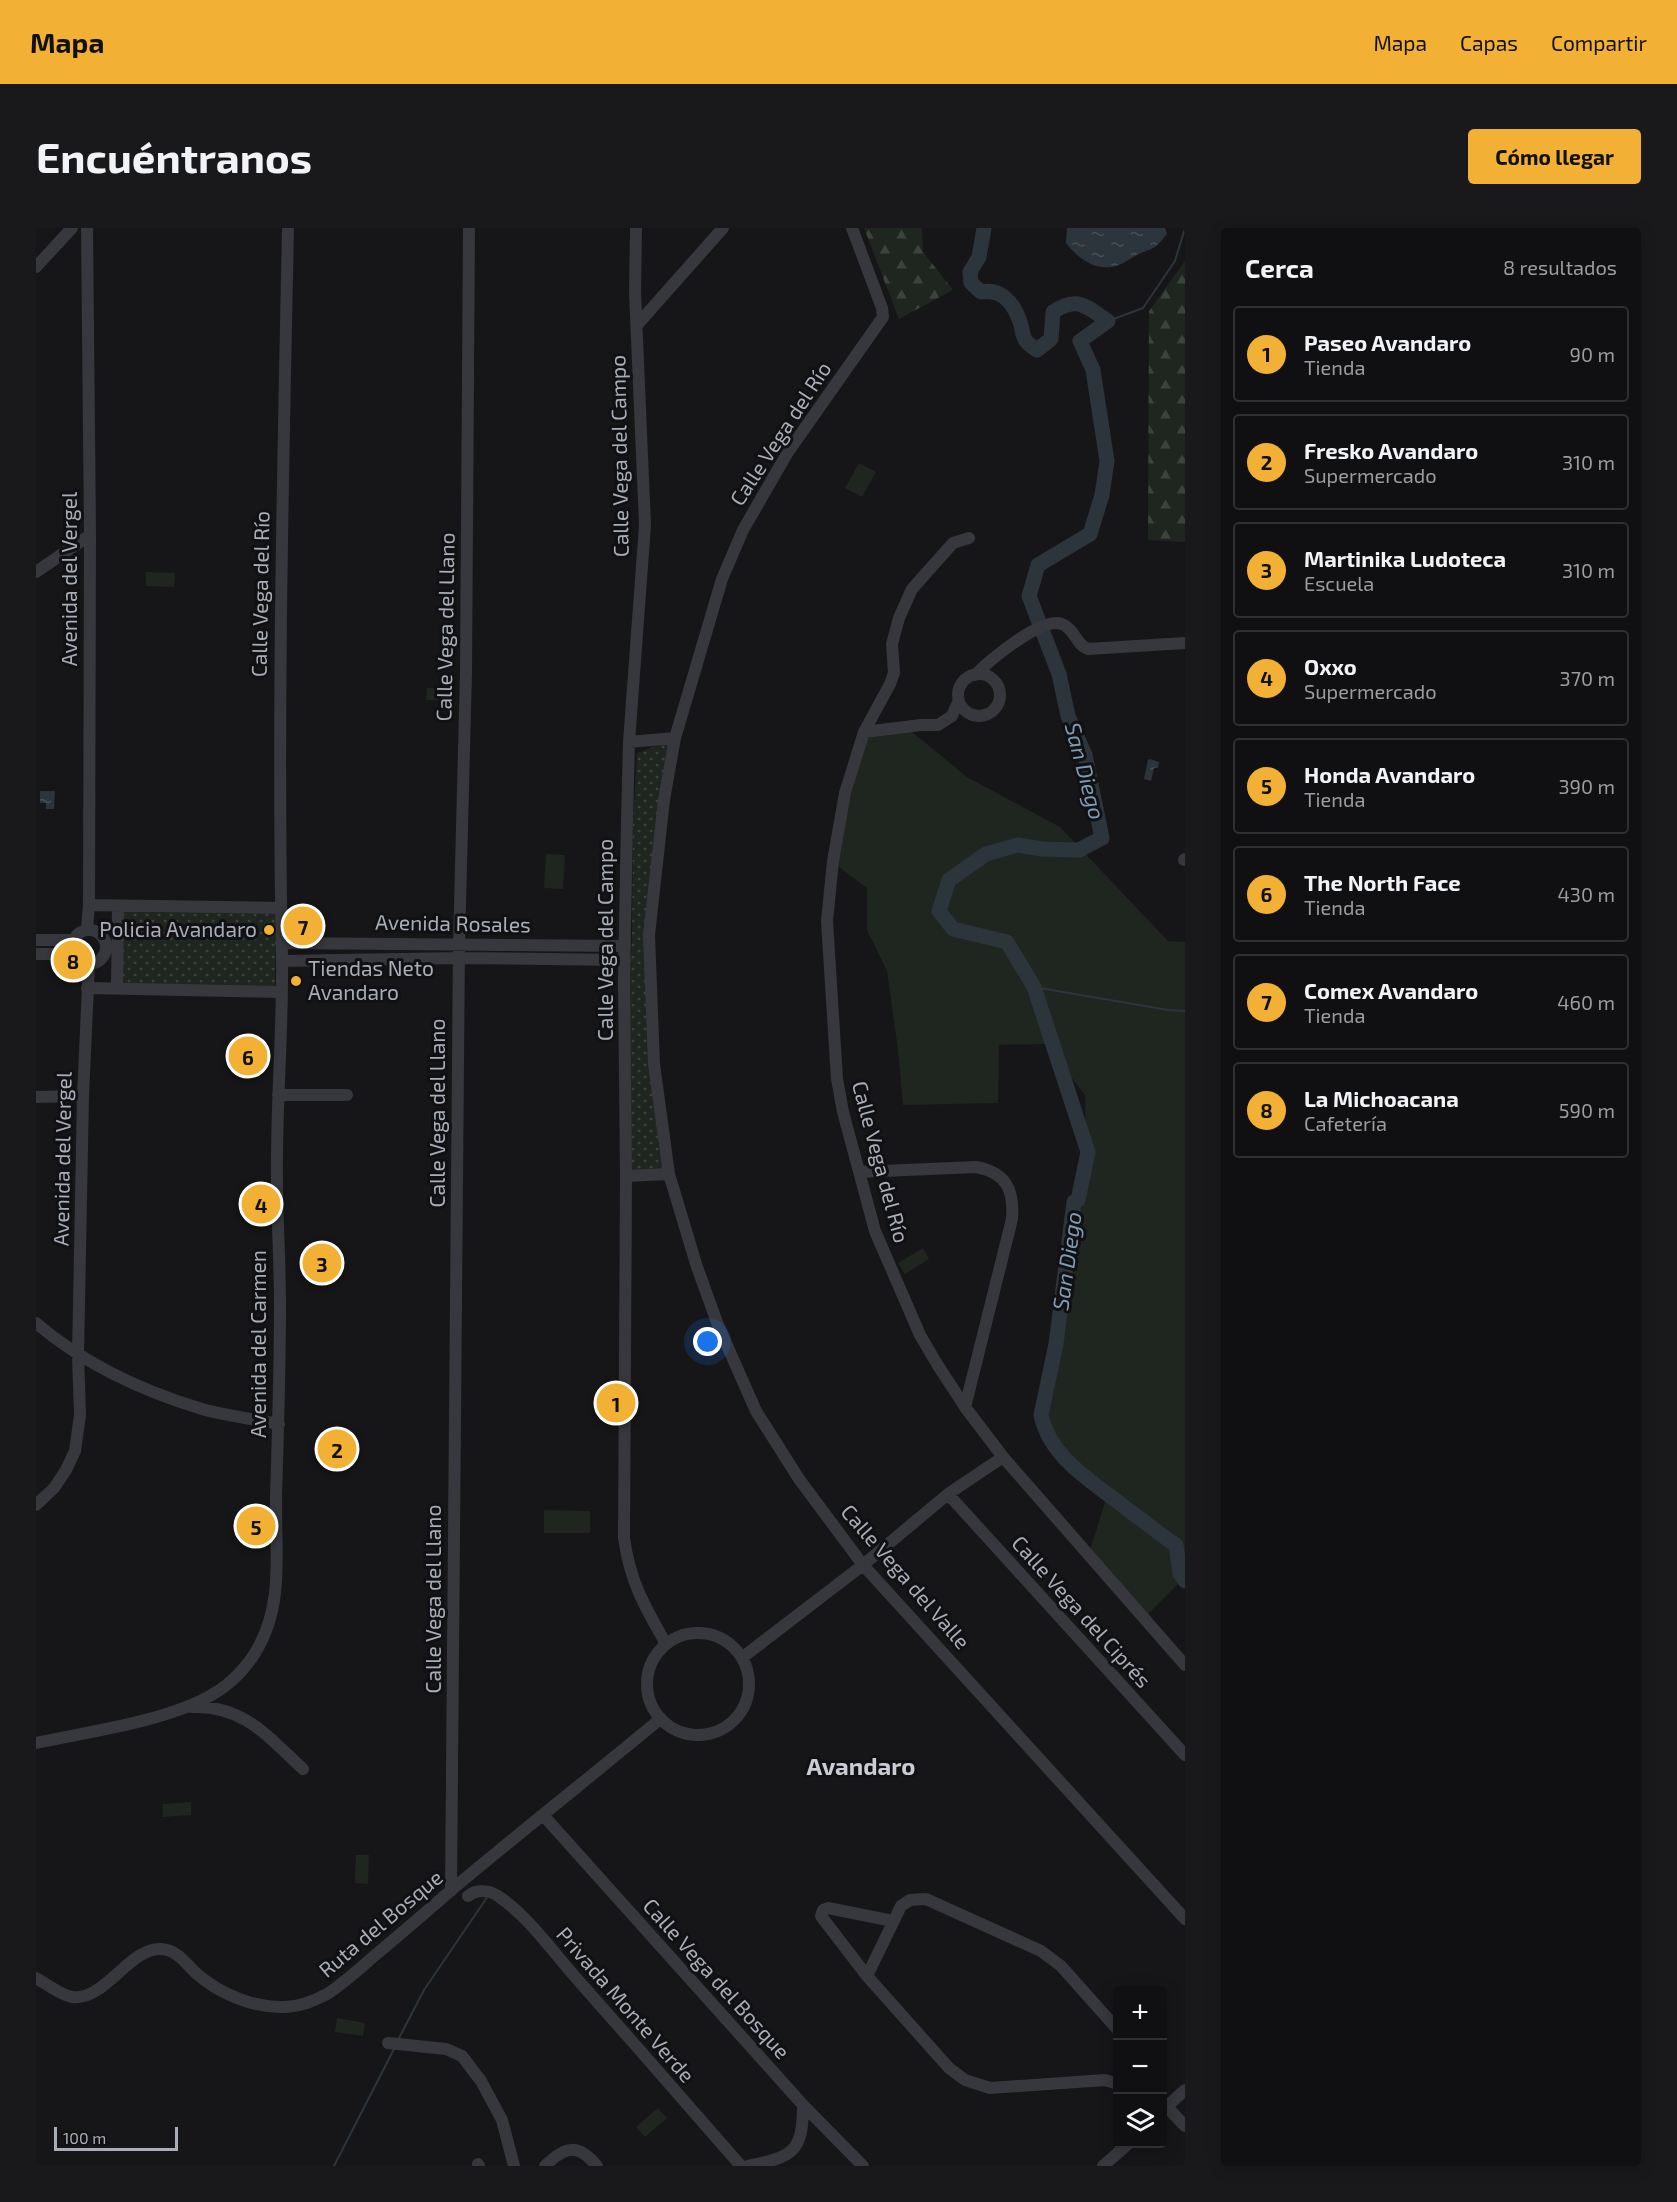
<!DOCTYPE html>
<html lang="es">
<head>
<meta charset="utf-8">
<style>
	body { margin:0; font-family:"Exo 2",sans-serif; background:#19191b; color:#f1f3f6 }
	.controls { position:absolute; right:18px; bottom:18px; display:grid; overflow:hidden; border-radius:6px; box-shadow:0 3px 15px #0003 }
	.controls button { width:54px; height:54px; display:grid; place-items:center; padding:0; border:0; border-bottom:2px solid #303032; background:#101012; color:#f1f3f6; font:30px sans-serif }
	.scale { position:absolute; left:18px; bottom:15px; width:124px; box-sizing:border-box; padding-left:6px; border:3px solid #a8adb8; border-top:0; font-size:16px; line-height:21px; white-space:nowrap; color:#a8adb8; -webkit-text-stroke:4px #111113; paint-order:stroke }
	.you { position:absolute; left:672px; top:1114px; width:21px; height:21px; margin:-15px; border:4px solid #fff; border-radius:50%; background:#1a73e8; box-shadow:0 0 0 9px #1a73e833 }
	.badge { display:grid; place-items:center; width:39px; height:39px; border-radius:50%; background:#f2b134; color:#111; font-size:20px; font-weight:700 }
	.pin { position:absolute; translate:-50% -50%; border:3px solid #fff; box-shadow:0 2px 6px #0006 }
	.list { margin:0; padding:0; list-style:none }
	h2 { display:flex; justify-content:space-between; align-items:center; height:78px; margin:0; padding:0 24px; font-size:26px }
	h2 small { font-size:20px; font-weight:400; color:#9c9d9f }
	.list li { display:grid; grid-template-columns:39px 1fr auto; gap:18px; align-items:center; box-sizing:border-box; height:96px; margin:0 12px 12px; padding:0 12px; border:2px solid #303032; border-radius:6px }
	.list b { display:block; font-size:22px; white-space:nowrap }
	.list p { margin:0; font-size:20px; white-space:nowrap; color:#9c9d9f }
	.list em { font-size:20px; font-style:normal; color:#9c9d9f }
	.icon { flex:none; width:33px; height:33px; fill:none; stroke:currentColor; stroke-width:2; stroke-linecap:round; stroke-linejoin:round }
	.map { position:relative; flex:none; width:1149px; height:1938px; overflow:hidden; border-radius:6px }
	header { display:flex; align-items:center; gap:36px; box-sizing:border-box; height:84px; padding:0 30px; background:#f2b134; color:#111 }
	header strong { font-size:28px }
	nav { display:flex; gap:33px; margin-inline-start:auto; font-size:21px }
	.intro { display:flex; align-items:center; justify-content:space-between; box-sizing:border-box; height:144px; padding:0 36px }
	h1 { margin:0; font-size:42px }
	.button { padding:15px 27px; border-radius:6px; background:#f2b134; color:#111; font-size:21px; font-weight:700 }
	main { display:flex; gap:36px; padding:0 36px }
	aside { flex:1; background:#101012; border-radius:6px; box-shadow:0 3px 15px #0003 }
	.map>svg:first-child { display:block }
	.green { fill:#1e261f }
	.forest { fill:url(#forest-firs) }
	.park { fill:url(#park-dots) }
	.water { fill:url(#water-ripples) }
	.lines { fill:none; stroke-linecap:round; stroke-linejoin:round }
	.stream { stroke:#2c353c; stroke-width:2 }
	.river { stroke:#2c353c; stroke-width:15 }
	.minor { stroke:#37383d; stroke-width:12 }
	.poi-dot { fill:#f2b134; stroke:#111113; stroke-width:2 }
	.labels { text-anchor:middle; stroke-width:6; stroke-linejoin:round; paint-order:stroke }
	.street-label { font-size:21px; fill:#a8adb8; stroke:#111113 }
	.poi-label { font-size:21px; fill:#a8adb8; stroke:#111113; text-anchor:end }
	.water-label { font-size:22px; font-style:italic; fill:#7f9bb3; stroke:#111113 }
	.quarter-label { font-size:24px; font-weight:bold; fill:#c9ccd4; stroke:#111113 }
</style>
</head>
<body>
<header>
<strong>Mapa</strong>
<nav><a>Mapa</a><a>Capas</a><a>Compartir</a></nav>
</header>
<div class="intro"><h1>Encuéntranos</h1><a class="button">Cómo llegar</a></div>
<main>
<div class="map">
<svg width="1149" height="1938" viewBox="0 0 1149 1938">
	<defs>
		<pattern id="forest-firs" width="22" height="20" patternUnits="userSpaceOnUse" patternTransform="scale(1.5)"><rect width="22" height="20" fill="#1e261f"/><path d="M5 1l3.5 6h-7zM16 11l3.5 6h-7z" fill="#3c433d"/></pattern>
		<pattern id="park-dots" width="8" height="8" patternUnits="userSpaceOnUse" patternTransform="scale(1.5)"><rect width="8" height="8" fill="#1e261f"/><path d="M2 2h.1M6 6h.1" fill="none" stroke="#3c433d" stroke-width="1.8" stroke-linecap="round"/></pattern>
		<pattern id="water-ripples" width="26" height="14" patternUnits="userSpaceOnUse" patternTransform="scale(1.5)"><rect width="26" height="14" fill="#2c353c"/><path d="M2 4q2-2 4 0t4 0M15 11q2-2 4 0t4 0" fill="none" stroke="#485056"/></pattern>
	</defs>
	<rect width="100%" height="100%" fill="#161618"/>
	<path class="green" d="M823,235L840,244L826,269L809,260Z
		M110,344L139,345L138,359L110,358Z
		M391,460H416V472H390Z
		M875,503L931,549L1024,599L1132,713L1149,714V1332L1143,1355L1111,1387L1053,1326L1070,1271L1042,1247L1012,1215L1003,1187L1018,1116L1037,971H1040L1050,924L1049,867L1009,816L963,817L962,875L867,877L862,822L851,743L831,702V660L795,633L833,507Z
		M510,626L529,627L527,661L508,660Z
		M887,1020L893,1031L869,1046L862,1035Z
		M508,1282L554,1283V1305H508Z
		M155,1574V1587L126,1589L127,1576Z
		M320,1627H333L332,1656L319,1655Z
		M301,1790L329,1795L327,1808L299,1804Z
		M622,1880L631,1890L609,1909L600,1899Z"/>
	<path class="forest" d="M828,0H886L887,24L917,62L863,91Z
		M1149,33V314L1112,312L1113,83Z"/>
	<path class="park" d="M636,512L612,691L631,944L591,946L593,757L596,708L597,595L601,525Z
		M86,679L240,683L239,761L85,759Z"/>
	<path class="water" d="M1031,0H1129L1131,6C1119,20 1121,19 1105,25C1097,28 1091,34 1083,37C1060,45 1043,31 1030,15Z
		M1114,531L1123,534L1122,540H1118L1115,553L1108,551L1112,532Z
		M4,563H19L18,581H10V575H4Z"/>
	<g class="lines">
		<path class="stream" d="M1072,93L1107,80L1139,33L1149,0
			M998,759L1132,782L1149,783
			M363,1810L388,1762L452,1668
			M298,1938L358,1821"/>
		<path class="river" d="M948,0L943,29L934,44L935,55L945,64C966,60 978,76 984,94C986,99 986,108 990,113C992,116 998,120 1001,122L1015,111L1017,84C1042,67 1050,79 1072,93L1044,113L1057,142L1071,233L1066,267L1054,306L1002,337L993,368L1023,446L1032,488L1049,527L1066,610L1043,622L1006,621L982,617L950,626L913,652L903,683L917,701L971,714L998,759L1052,924L1042,972L1038,974L1020,1116L1005,1187C1014,1231 1059,1255 1091,1281C1108,1293 1123,1306 1140,1317L1144,1346L1149,1353"/>
		<path class="minor" d="M600,0L599,64L609,297L593,514L591,593L588,752L590,948L588,1310C594,1354 609,1379 630,1416
			M816,0L846,80L847,89L752,224L707,302L686,351L639,510L628,572L613,707L618,836L633,946L661,1039L682,1097L720,1183L763,1251L827,1337L1149,1691
			M0,39L36,0
			M601,97L687,0
			M933,310L917,315L876,361L863,390L856,416L858,445L854,456L828,504L809,565L797,633L791,693L801,851L807,884L839,1003L884,1107L901,1136L929,1179L967,1229L1149,1437
			M0,344L54,307
			M922 467a21 21 0 1 1 42 0a21 21 0 1 1-42 0Z
			M939,447C953,433 1006,388 1026,396C1039,401 1040,417 1052,421L1149,415
			M828,504L885,497H902L916,488L922,474
			M593,514L639,510
			M1148,632L1149,631
			M53,677L244,680
			M51,701L53,677L54,307L51,0
			M36 719a17 17 0 1 1 34 0a17 17 0 1 1-34 0Z
			M0,712H37
			M245,715L589,718
			M0,726H38
			M246,733L423,730L589,732
			M81,759L82,678
			M51,760L244,764
			M242,867H311
			M0,869L47,868
			M823,944L940,939C971,945 978,962 976,991L929,1179
			M590,948L633,946
			M0,1095C48,1136 106,1163 166,1181C191,1188 218,1191 243,1196
			M912,1266L1149,1527
			M0,1277L18,1260L30,1242L39,1223L44,1187L42,1127L47,868L53,736
			M611 1456a51 51 0 1 1 102 0a51 51 0 1 1-102 0Z
			M707,1429L827,1337L912,1266L967,1229
			M156,1479C208,1477 232,1509 267,1541
			M0,1515C51,1504 125,1494 170,1470C190,1460 207,1444 219,1425C249,1377 239,1322 240,1269C242,1205 244,1140 244,1076C244,1034 241,992 241,950C240,877 247,804 246,731C241,488 247,244 252,0
			M507,1587L767,1877L827,1938
			M415,1663L423,716L430,445L433,0
			M432,1668C441,1661 453,1662 462,1668C493,1689 517,1724 541,1751C596,1813 651,1876 705,1938
			M831,1748L785,1688L787,1682L792,1680L857,1693
			M0,1750C11,1756 24,1767 36,1769C68,1774 94,1719 125,1721C142,1722 150,1736 161,1746C184,1766 218,1780 248,1779C263,1779 278,1773 291,1766C308,1755 322,1742 337,1729C362,1708 388,1686 413,1664C482,1606 553,1550 623,1492
			M1082,1802L1025,1738L1005,1723L890,1671L874,1672L865,1678L831,1748L913,1840L929,1852L954,1860L1069,1852L1082,1856
			M352,1815L410,1821L426,1828L445,1853L466,1892L478,1938
			M1131,1879L1149,1898
			M1126,1883L1149,1862
			M442,1936L443,1938
			M509,1938C529,1918 542,1915 561,1938
			M712,1938C757,1929 767,1924 767,1877
			M1067,1938L1092,1916"/>
	</g>
	<g class="poi-dot">
		<circle cx="233" cy="702" r="6"/>
		<circle cx="260" cy="753" r="6"/>
	</g>
	<g class="labels">
		<g class="street-label">
			<text transform="translate(745 206) rotate(-57)" y="7">Calle Vega del Río</text>
			<text transform="translate(584 228) rotate(-91)" y="7">Calle Vega del Campo</text>
			<text transform="translate(34 351) rotate(-90)" y="7">Avenida del Vergel</text>
			<text transform="translate(225 366) rotate(-89)" y="7">Calle Vega del Río</text>
			<text transform="translate(410 399) rotate(-89)" y="7">Calle Vega del Llano</text>
			<text transform="translate(417 696) rotate(1)" y="7">Avenida Rosales</text>
			<text transform="translate(570 712) rotate(-90)" y="7">Calle Vega del Campo</text>
			<text transform="translate(402 885) rotate(-90)" y="7">Calle Vega del Llano</text>
			<text transform="translate(27 931) rotate(-89)" y="7">Avenida del Vergel</text>
			<text transform="translate(844 934) rotate(75)" y="7">Calle Vega del Río</text>
			<text transform="translate(223 1116) rotate(-90)" y="7">Avenida del Carmen</text>
			<text transform="translate(869 1349) rotate(49)" y="7">Calle Vega del Valle</text>
			<text transform="translate(398 1371) rotate(-90)" y="7">Calle Vega del Llano</text>
			<text transform="translate(1045 1384) rotate(48)" y="7">Calle Vega del Ciprés</text>
			<text transform="translate(345 1696) rotate(-40)" y="7">Ruta del Bosque</text>
			<text transform="translate(680 1751) rotate(48)" y="7">Calle Vega del Bosque</text>
			<text transform="translate(589 1777) rotate(49)" y="7">Privada Monte Verde</text>
		</g>
		<g class="poi-label">
			<text x="221" y="709">Policia Avandaro</text>
			<text x="272" y="748" text-anchor="start">Tiendas Neto<tspan x="272" dy="24">Avandaro</tspan></text>
		</g>
		<g class="water-label">
			<text transform="translate(1049 543) rotate(75)" y="8">San Diego</text>
			<text transform="translate(1031 1033) rotate(-82)" y="8">San Diego</text>
		</g>
		<g class="quarter-label">
			<text x="825" y="1547">Avandaro</text>
		</g>
	</g>
</svg>
<div class="controls">
<button>+</button>
<button>−</button>
<button><svg class="icon" aria-label="layers" viewBox="0 0 24 24"><path d="M12 4l9 5-9 5-9-5zM3 14l9 5 9-5"/></svg></button>
</div>
<div class="scale">100 m</div>
<div class="you"></div>
<div class="pin badge" style="left:580px;top:1175px">1</div>
<div class="pin badge" style="left:301px;top:1221px">2</div>
<div class="pin badge" style="left:286px;top:1035px">3</div>
<div class="pin badge" style="left:225px;top:976px">4</div>
<div class="pin badge" style="left:220px;top:1298px">5</div>
<div class="pin badge" style="left:212px;top:828px">6</div>
<div class="pin badge" style="left:267px;top:698px">7</div>
<div class="pin badge" style="left:37px;top:732px">8</div>
</div>
<aside>
<h2>Cerca<small>8 resultados</small></h2>
<ul class="list">
<li><span class="badge">1</span><div><b>Paseo Avandaro</b><p>Tienda</p></div><em>90 m</em></li>
<li><span class="badge">2</span><div><b>Fresko Avandaro</b><p>Supermercado</p></div><em>310 m</em></li>
<li><span class="badge">3</span><div><b>Martinika Ludoteca</b><p>Escuela</p></div><em>310 m</em></li>
<li><span class="badge">4</span><div><b>Oxxo</b><p>Supermercado</p></div><em>370 m</em></li>
<li><span class="badge">5</span><div><b>Honda Avandaro</b><p>Tienda</p></div><em>390 m</em></li>
<li><span class="badge">6</span><div><b>The North Face</b><p>Tienda</p></div><em>430 m</em></li>
<li><span class="badge">7</span><div><b>Comex Avandaro</b><p>Tienda</p></div><em>460 m</em></li>
<li><span class="badge">8</span><div><b>La Michoacana</b><p>Cafetería</p></div><em>590 m</em></li>
</ul>
</aside>
</main>
</body>
</html>
